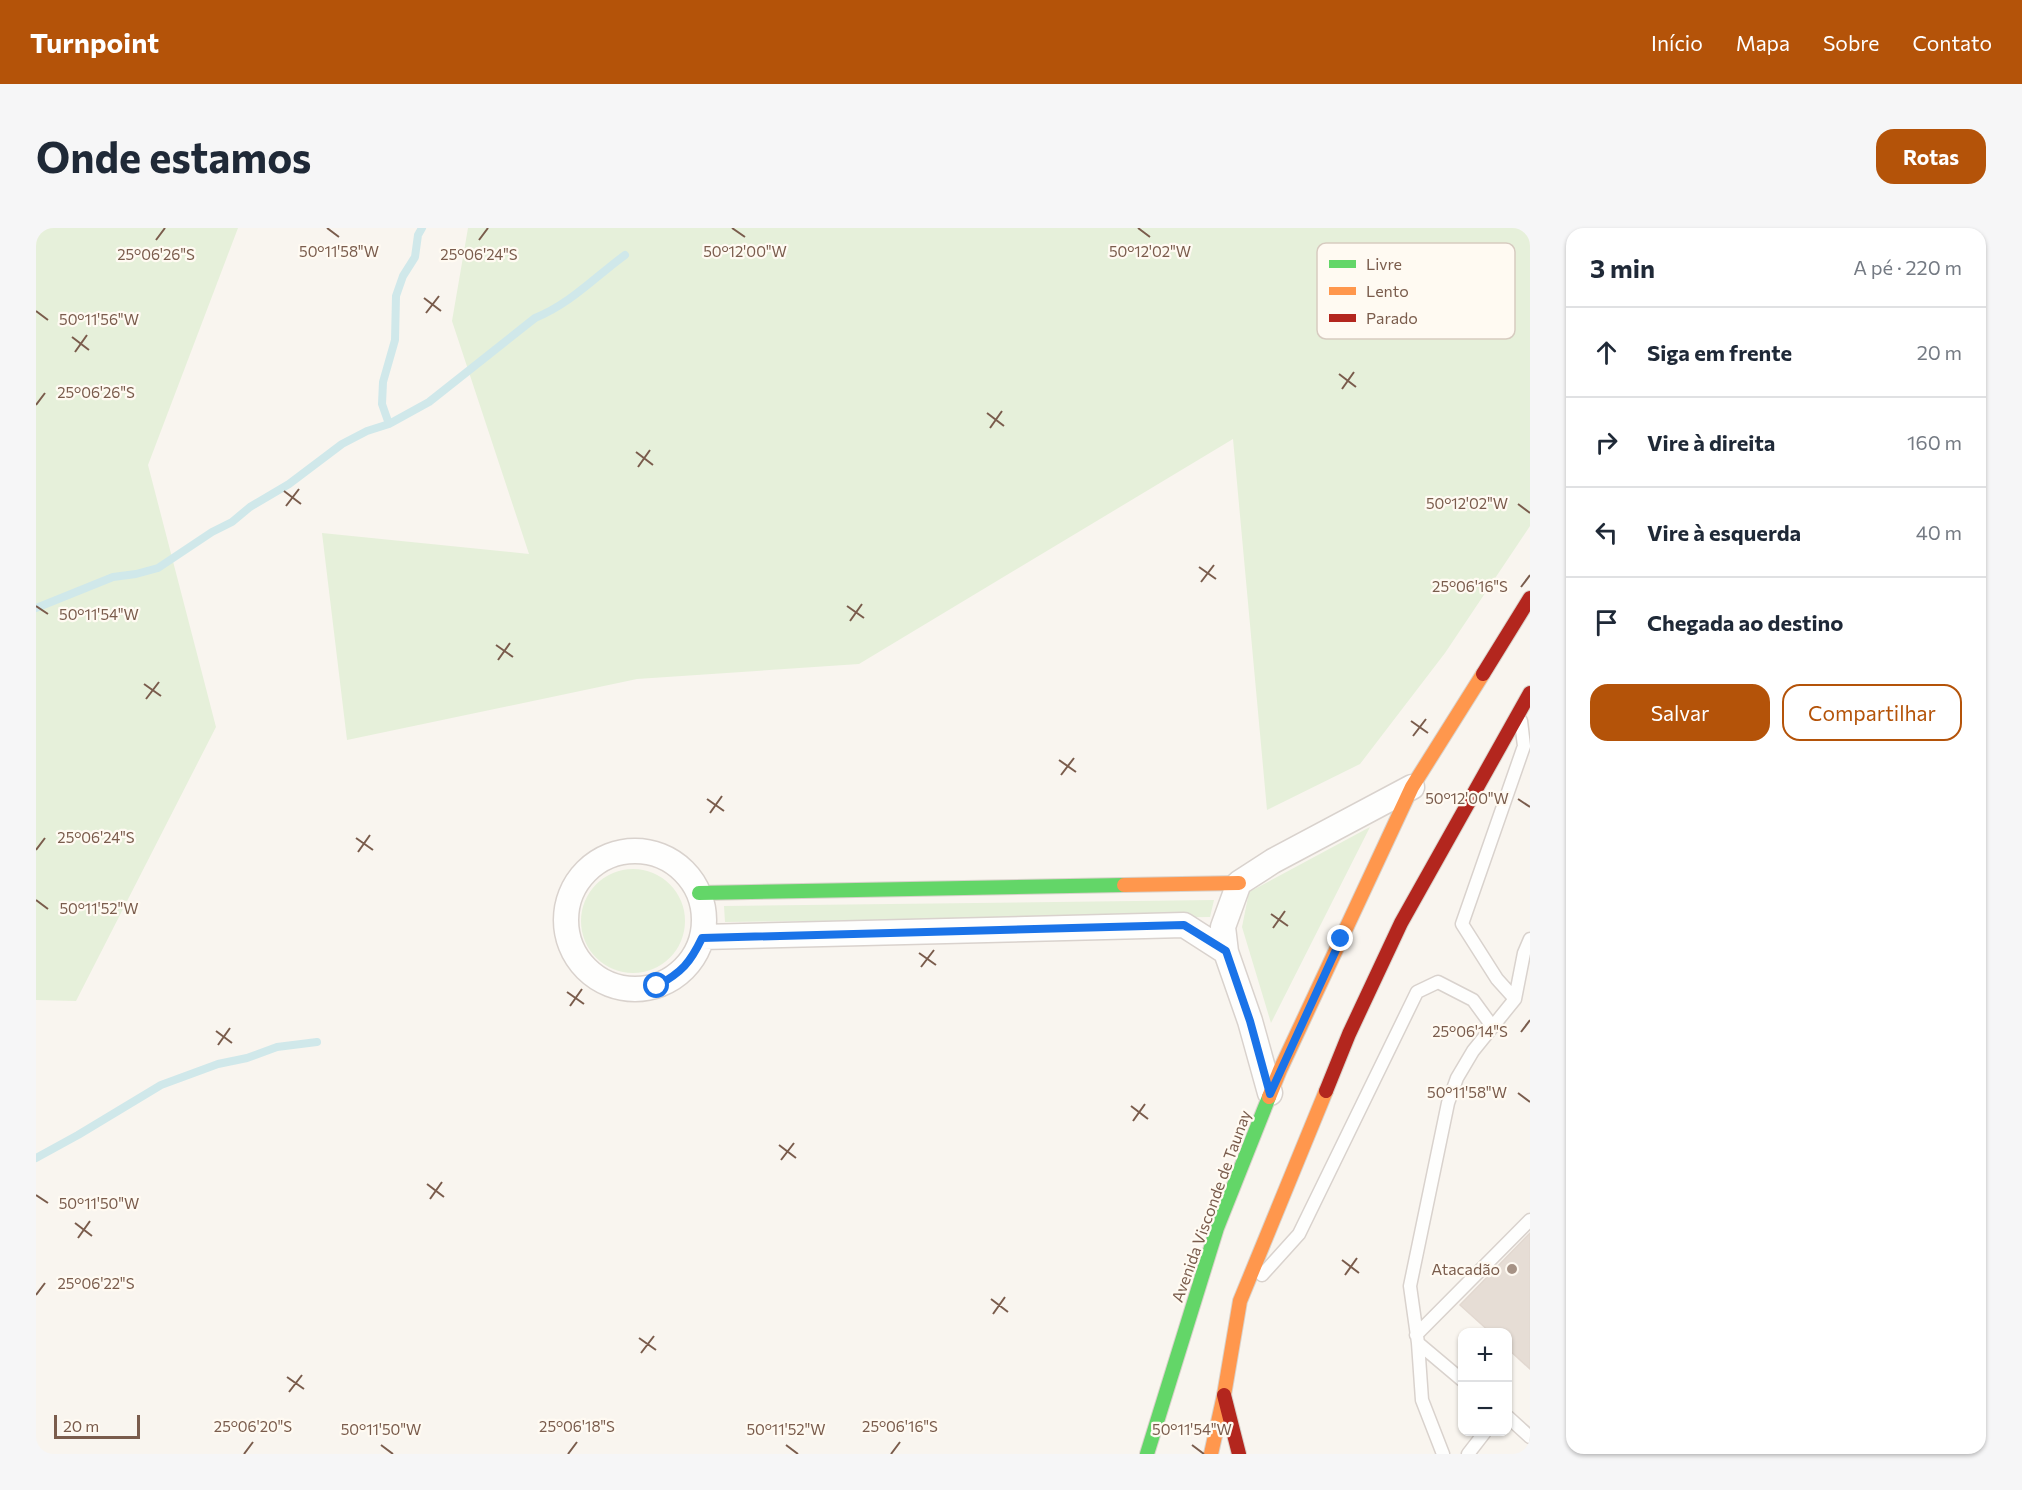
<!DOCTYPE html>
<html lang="pt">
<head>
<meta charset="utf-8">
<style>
	body { margin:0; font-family:Commissioner,sans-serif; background:#f6f6f7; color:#1f2937 }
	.controls { position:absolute; right:18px; bottom:18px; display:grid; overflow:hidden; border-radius:12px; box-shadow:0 2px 4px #0004 }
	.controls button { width:54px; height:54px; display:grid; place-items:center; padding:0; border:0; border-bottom:2px solid #e0e1e3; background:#fff; color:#1f2937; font:30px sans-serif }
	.scale { position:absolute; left:18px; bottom:15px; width:86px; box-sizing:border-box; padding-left:6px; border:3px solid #7a5c4c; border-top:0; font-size:16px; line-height:21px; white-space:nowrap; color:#7a5c4c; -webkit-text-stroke:4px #fffaf2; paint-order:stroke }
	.stop { position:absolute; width:18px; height:18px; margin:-14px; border:4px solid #1a73e8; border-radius:50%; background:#fff }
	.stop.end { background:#1a73e8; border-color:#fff; box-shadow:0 2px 6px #0008 }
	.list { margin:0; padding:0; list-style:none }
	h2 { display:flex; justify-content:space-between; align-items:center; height:78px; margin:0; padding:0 24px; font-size:26px }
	h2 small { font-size:20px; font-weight:400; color:#747a83 }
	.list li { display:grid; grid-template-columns:39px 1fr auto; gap:18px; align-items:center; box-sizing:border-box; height:90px; padding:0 24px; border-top:2px solid #e0e1e3 }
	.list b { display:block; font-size:22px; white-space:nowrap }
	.list em { font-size:20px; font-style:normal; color:#747a83 }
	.actions { display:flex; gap:12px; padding:18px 24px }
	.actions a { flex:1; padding:14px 0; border:2px solid #b45309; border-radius:18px; text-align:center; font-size:21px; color:#b45309 }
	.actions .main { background:#b45309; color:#fff }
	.icon { flex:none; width:33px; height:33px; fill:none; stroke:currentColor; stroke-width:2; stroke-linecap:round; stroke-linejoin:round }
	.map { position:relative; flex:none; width:1494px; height:1226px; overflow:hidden; border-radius:18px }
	header { display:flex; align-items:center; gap:36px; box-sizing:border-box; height:84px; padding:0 30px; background:#b45309; color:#fff }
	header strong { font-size:28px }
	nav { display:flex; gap:33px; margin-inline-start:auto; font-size:21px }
	.intro { display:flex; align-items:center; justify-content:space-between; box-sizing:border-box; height:144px; padding:0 36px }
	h1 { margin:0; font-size:42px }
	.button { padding:15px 27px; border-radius:18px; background:#b45309; color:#fff; font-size:21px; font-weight:700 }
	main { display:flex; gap:36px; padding:0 36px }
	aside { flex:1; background:#fff; border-radius:18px; box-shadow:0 2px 4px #0004 }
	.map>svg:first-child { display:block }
	.green { fill:#e6f0da }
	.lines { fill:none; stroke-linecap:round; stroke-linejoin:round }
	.stream { stroke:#d0e8ea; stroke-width:8 }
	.building { fill:#e6ddd5; stroke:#e2d8d0; stroke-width:1.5 }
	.lane-casing { stroke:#d9d2cd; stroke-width:15 }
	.street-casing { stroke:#d9d2cd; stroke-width:27 }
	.fast-casing { stroke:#d9d2cb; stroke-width:16 }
	.slow-casing { stroke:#d9d2cb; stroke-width:16 }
	.jam-casing { stroke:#d9d2cb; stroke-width:16 }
	.lane { stroke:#fefefd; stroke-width:12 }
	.street { stroke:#fefefd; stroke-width:24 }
	.fast { stroke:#63d668; stroke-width:14 }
	.slow { stroke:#ff974d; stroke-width:14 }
	.jam { stroke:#b3261e; stroke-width:14 }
	.route { stroke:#1a73e8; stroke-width:8 }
	.ticks { fill:none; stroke:#7a5c4c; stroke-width:2 }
	.poi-dot { fill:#a69285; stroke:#fffaf2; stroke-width:2 }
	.labels { text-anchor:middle; stroke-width:4.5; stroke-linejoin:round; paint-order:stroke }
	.street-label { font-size:16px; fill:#7a5c4c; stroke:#fffaf2 }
	.poi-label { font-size:16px; fill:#7a5c4c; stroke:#fffaf2; text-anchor:end }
	.key { fill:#fffaf2; stroke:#d7cbc0; stroke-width:1.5 }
	.key-label { font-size:16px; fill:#7a5c4c }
	.ticks-label { font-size:15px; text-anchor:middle; fill:#7a5c4c; stroke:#fffaf2; stroke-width:4.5; stroke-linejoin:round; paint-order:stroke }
</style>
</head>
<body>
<header>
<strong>Turnpoint</strong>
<nav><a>Início</a><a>Mapa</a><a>Sobre</a><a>Contato</a></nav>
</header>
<div class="intro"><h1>Onde estamos</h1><a class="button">Rotas</a></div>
<main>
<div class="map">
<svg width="1494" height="1226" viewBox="0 0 1494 1226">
	<rect width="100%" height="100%" fill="#f9f5ef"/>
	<path class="green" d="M0,0H202L112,237L180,499L40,773L0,772Z
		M432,0H1494V298L1409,425L1324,536L1231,582L1197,211L823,436L601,451L311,512L286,305L493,326L416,93Z
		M1334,599L1235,795L1206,699L1213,664Z
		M545 693a52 52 0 1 1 104 0a52 52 0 1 1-104 0Z
		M1178,672L1174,689L689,694L688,678Z"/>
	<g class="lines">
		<path class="stream" d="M353,196L346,176L347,154L359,112L360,68L367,48L379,29L382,7L386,0
			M0,380L77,349L100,346L122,340L176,304L196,294L214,279L253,256L306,216L331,203L353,196L393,174L499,90C534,76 559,49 589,27
			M0,930L42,907L125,857L182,836L211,830L241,819L281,814"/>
	</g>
	<path class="building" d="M1494,1005V1141L1472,1121V1104H1454L1424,1077Z"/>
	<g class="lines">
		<g class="lane-casing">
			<path id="lane" d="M1479,771L1461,751L1426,696L1488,518L1485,493
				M1226,1047L1263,1006L1381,764L1402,754L1437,772L1456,798
				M1380,1107L1494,992
				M1382,1115L1426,1152
				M1472,1189L1494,1209
				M1407,1226L1386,1172L1382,1115L1374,1058L1412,875L1421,850L1437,823L1479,771L1488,725L1494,711
				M1432,1226L1449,1204"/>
		</g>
		<g class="street-casing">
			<path id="street" d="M530 692a69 69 0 1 1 138 0a69 69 0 1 1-138 0Z
				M666,709L1148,697L1190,724
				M1234,865L1214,793L1190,724L1187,699L1203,655L1237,633L1376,559"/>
		</g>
		<g class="fast-casing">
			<path id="fast" d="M663,665L1088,657
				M1111,1226L1181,1000L1233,869"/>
		</g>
		<g class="slow-casing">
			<path id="slow" d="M1088,657L1203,655
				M1233,869L1244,842L1376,559L1447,446
				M1175,1226L1188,1167L1204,1073L1290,863"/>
		</g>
		<g class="jam-casing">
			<path id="jam" d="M1447,446L1494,370
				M1290,863L1313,806L1365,695L1494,465
				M1188,1167L1203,1226"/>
		</g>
		<use href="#lane" class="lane"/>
		<use href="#street" class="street"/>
		<use href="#fast" class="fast"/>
		<use href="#slow" class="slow"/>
		<use href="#jam" class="jam"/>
	</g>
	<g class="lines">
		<path class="route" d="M621,758C646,744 654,735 666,710L1148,697L1190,723L1214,793L1234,866L1305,711"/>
	</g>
	<path class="ticks" d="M291,0L303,9M696,0L709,9M1102,0L1114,9M120,12L129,0M443,12L452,0M388,70L405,83M0,83L12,92M390,85L403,68M36,109L53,122M39,124L51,107M1303,146L1320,159M1306,161L1318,144M0,177L9,165M951,185L968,198M954,200L966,183M600,224L617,237M602,239L614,222M248,263L265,276M1482,276L1494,285M250,278L263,261M1163,339L1180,351M1165,354L1178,337M1485,359L1494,347M0,378L12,386M811,378L828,390M814,393L826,376M460,417L477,429M462,432L474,415M108,456L125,468M110,471L123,454M1375,493L1392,505M1377,508L1390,491M1023,532L1040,544M1025,547L1038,530M671,571L688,583M1482,571L1494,579M674,585L686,568M320,610L337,622M0,622L9,610M322,624L334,607M0,672L12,681M1235,686L1252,698M1237,700L1249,683M883,725L900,737M885,739L898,722M531,764L548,776M534,778L546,761M180,803L196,815M1485,804L1494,792M182,817L194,800M1482,865L1494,874M1095,878L1112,891M1097,893L1109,876M743,917L760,930M745,932L758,915M391,956L408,969M0,967L12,975M394,971L406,954M39,995L56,1008M42,1010L54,993M1306,1032L1323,1045M1309,1047L1321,1030M0,1067L9,1055M955,1071L972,1084M957,1086L969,1069M603,1110L620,1122M605,1125L618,1108M251,1149L268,1161M253,1164L266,1147M345,1217L357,1226M750,1217L762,1226M1156,1217L1168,1226M208,1226L217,1214M532,1226L541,1214M855,1226L864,1214"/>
	<circle class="poi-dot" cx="1476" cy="1041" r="6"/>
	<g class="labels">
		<g class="street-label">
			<text transform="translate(1175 978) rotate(-70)" y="6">Avenida Visconde de Taunay</text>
		</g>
		<g class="poi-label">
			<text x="1464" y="1047">Atacadão</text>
		</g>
	</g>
	<rect x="1281" y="15" width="198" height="96" rx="9" class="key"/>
	<rect x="1293" y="32" width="27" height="8" fill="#63d668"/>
	<rect x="1293" y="59" width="27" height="8" fill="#ff974d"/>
	<rect x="1293" y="86" width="27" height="8" fill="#b3261e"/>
	<g class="key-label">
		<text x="1330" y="42">Livre</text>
		<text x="1330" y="69">Lento</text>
		<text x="1330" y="96">Parado</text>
	</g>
	<g class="ticks-label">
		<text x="303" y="29">50°11'58"W</text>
		<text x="709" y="29">50°12'00"W</text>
		<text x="1114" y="29">50°12'02"W</text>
		<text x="443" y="32">25°06'24"S</text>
		<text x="120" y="32">25°06'26"S</text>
		<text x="63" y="97">50°11'56"W</text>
		<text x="60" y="170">25°06'26"S</text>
		<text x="1431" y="281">50°12'02"W</text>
		<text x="1434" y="364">25°06'16"S</text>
		<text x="63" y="392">50°11'54"W</text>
		<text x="1431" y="576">50°12'00"W</text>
		<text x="60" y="615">25°06'24"S</text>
		<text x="63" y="686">50°11'52"W</text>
		<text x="1434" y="809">25°06'14"S</text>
		<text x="1431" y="870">50°11'58"W</text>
		<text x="63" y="981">50°11'50"W</text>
		<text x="60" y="1061">25°06'22"S</text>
		<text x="217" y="1204">25°06'20"S</text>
		<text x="541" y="1204">25°06'18"S</text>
		<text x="864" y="1204">25°06'16"S</text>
		<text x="345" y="1207">50°11'50"W</text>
		<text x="750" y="1207">50°11'52"W</text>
		<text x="1156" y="1207">50°11'54"W</text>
	</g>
</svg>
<div class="controls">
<button>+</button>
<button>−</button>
</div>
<div class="scale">20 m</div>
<div class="stop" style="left:621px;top:758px"></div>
<div class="stop end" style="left:1305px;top:711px"></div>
</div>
<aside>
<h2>3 min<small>A pé · 220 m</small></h2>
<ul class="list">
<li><svg class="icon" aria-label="ahead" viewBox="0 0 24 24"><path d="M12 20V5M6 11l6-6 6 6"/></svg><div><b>Siga em frente</b></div><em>20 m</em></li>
<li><svg class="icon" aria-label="right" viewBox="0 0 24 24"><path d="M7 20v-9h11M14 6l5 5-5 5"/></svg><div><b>Vire à direita</b></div><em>160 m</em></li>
<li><svg class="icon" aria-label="left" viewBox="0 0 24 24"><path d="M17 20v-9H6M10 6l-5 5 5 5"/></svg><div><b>Vire à esquerda</b></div><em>40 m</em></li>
<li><svg class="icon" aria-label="arrive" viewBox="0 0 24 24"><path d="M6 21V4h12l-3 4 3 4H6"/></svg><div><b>Chegada ao destino</b></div></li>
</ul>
<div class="actions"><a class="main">Salvar</a><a>Compartilhar</a></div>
</aside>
</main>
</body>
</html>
